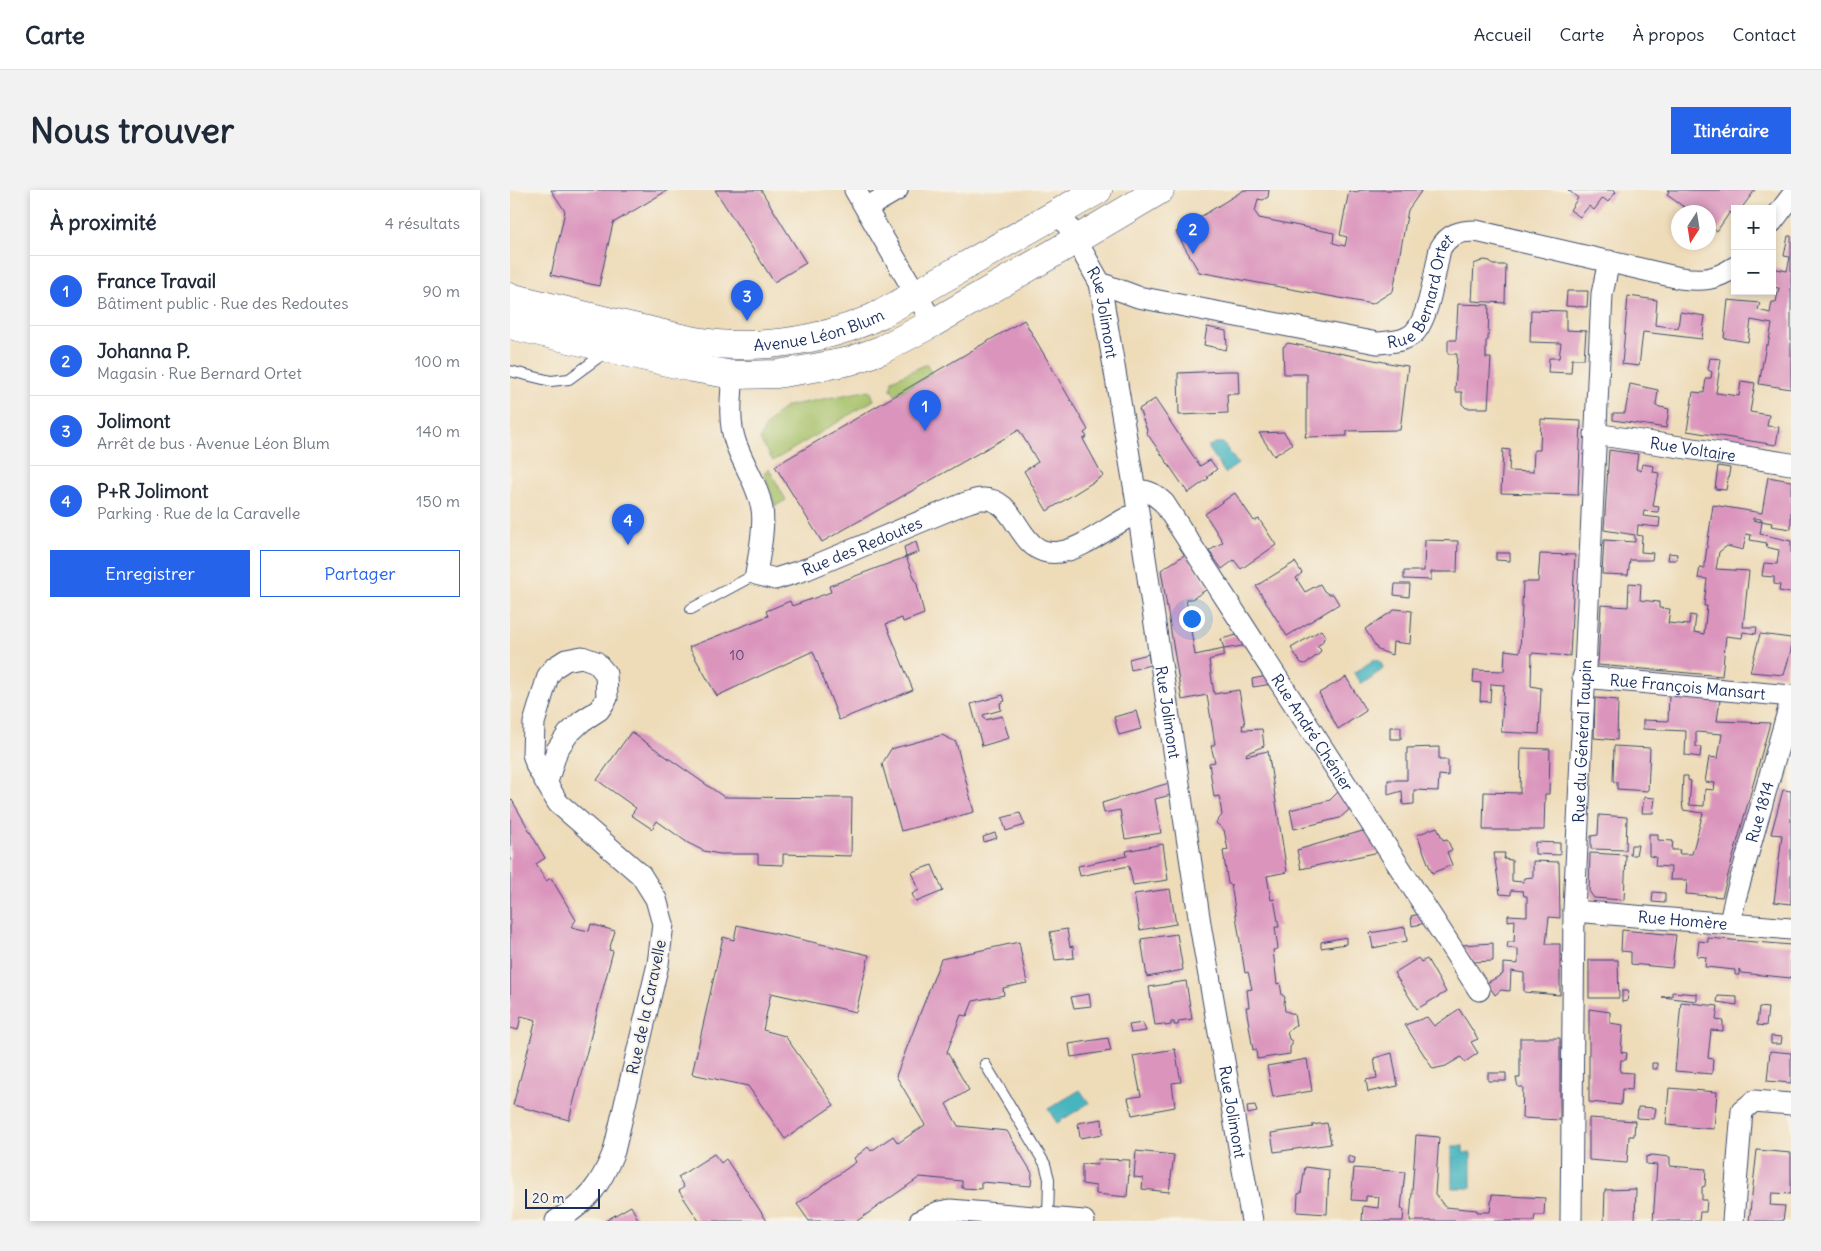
<!DOCTYPE html>
<html lang="fr">
<head>
<meta charset="utf-8">
<style>
	body { margin:0; font-family:Delius,sans-serif; background:#f2f2f3; color:#1f2937 }
	.controls { position:absolute; right:15px; top:15px; display:grid; overflow:hidden; border-radius:0px; box-shadow:0 2px 8px #0003 }
	.controls button { width:45px; height:45px; display:grid; place-items:center; padding:0; border:0; border-bottom:1px solid #e0e1e3; background:#fff; color:#1f2937; font:25px sans-serif }
	.compass { position:absolute; left:1161px; top:15px; width:45px; height:45px; border-radius:50%; background:#fff; box-shadow:0 2px 8px #0003; rotate:192deg }
	.scale { position:absolute; left:15px; bottom:12px; width:75px; box-sizing:border-box; padding-left:5px; border:2px solid #1b2f5e; border-top:0; font-size:14px; line-height:18px; white-space:nowrap; color:#1b2f5e; -webkit-text-stroke:4px #f7f3e8; paint-order:stroke }
	.you { position:absolute; left:681px; top:428px; width:18px; height:18px; margin:-12px; border:4px solid #fff; border-radius:50%; background:#1a73e8; box-shadow:0 0 0 8px #1a73e833 }
	.badge { display:grid; place-items:center; width:32px; height:32px; border-radius:50%; background:#2563eb; color:#fff; font-size:16px; font-weight:700 }
	.pin { position:absolute; translate:-50% -41px; filter:drop-shadow(0 1px 2px #0008) }
	.pin::after { content:''; position:absolute; top:26px; width:18px; height:15px; background:inherit; clip-path:polygon(0 0,100% 0,50% 100%) }
	.list { margin:0; padding:0; list-style:none }
	h2 { display:flex; justify-content:space-between; align-items:center; height:65px; margin:0; padding:0 20px; font-size:21px }
	h2 small { font-size:16px; font-weight:400; color:#747a83 }
	.list li { display:grid; grid-template-columns:32px 1fr auto; gap:15px; align-items:center; box-sizing:border-box; height:70px; padding:0 20px; border-top:1px solid #e0e1e3 }
	.list b { display:block; font-size:19px; white-space:nowrap }
	.list p { margin:0; font-size:16px; white-space:nowrap; color:#747a83 }
	.list em { font-size:16px; font-style:normal; color:#747a83 }
	.actions { display:flex; gap:10px; padding:15px 20px }
	.actions a { flex:1; padding:11px 0; border:1px solid #2563eb; border-radius:0px; text-align:center; font-size:18px; color:#2563eb }
	.actions .main { background:#2563eb; color:#fff }
	.map { position:relative; flex:none; width:1281px; height:1031px; overflow:hidden; border-radius:0px }
	header { display:flex; align-items:center; gap:30px; box-sizing:border-box; height:70px; padding:0 25px; background:#fff; border-bottom:1px solid #e0e1e3 }
	header strong { font-size:24px }
	nav { display:flex; gap:28px; margin-inline-start:auto; font-size:18px }
	.intro { display:flex; align-items:center; justify-content:space-between; box-sizing:border-box; height:120px; padding:0 30px }
	h1 { margin:0; font-size:35px }
	.button { padding:12px 22px; border-radius:0px; background:#2563eb; color:#fff; font-size:18px; font-weight:700 }
	main { display:flex; gap:30px; padding:0 30px }
	aside { flex:1; background:#fff; border-radius:0px; box-shadow:0 2px 8px #0003 }
	.map>svg:first-child { display:block }
	.green { fill:#a4c066; stroke:#607862 }
	.water { fill:#46b5bf; stroke:#30728e }
	.building { fill:#db95bd }
	.lines { fill:none; stroke-linecap:round; stroke-linejoin:round }
	.lane-casing { stroke:#3b496c; stroke-width:12 }
	.street-casing { stroke:#3b496c; stroke-width:23 }
	.primary-casing { stroke:#3b496c; stroke-width:29 }
	.lane { stroke:#fff; stroke-width:10 }
	.street { stroke:#fff; stroke-width:21 }
	.primary { stroke:#fff; stroke-width:28 }
	.labels { text-anchor:middle; stroke-width:4.5; stroke-linejoin:round; paint-order:stroke }
	.number-label { font-size:14px; fill:#4b4876 }
	.street-label { font-size:16px; fill:#1b2f5e; stroke:#f7f3e8 }
</style>
</head>
<body>
<header>
<strong>Carte</strong>
<nav><a>Accueil</a><a>Carte</a><a>À propos</a><a>Contact</a></nav>
</header>
<div class="intro"><h1>Nous trouver</h1><a class="button">Itinéraire</a></div>
<main>
<aside>
<h2>À proximité<small>4 résultats</small></h2>
<ul class="list">
<li><span class="badge">1</span><div><b>France Travail</b><p>Bâtiment public · Rue des Redoutes</p></div><em>90 m</em></li>
<li><span class="badge">2</span><div><b>Johanna P.</b><p>Magasin · Rue Bernard Ortet</p></div><em>100 m</em></li>
<li><span class="badge">3</span><div><b>Jolimont</b><p>Arrêt de bus · Avenue Léon Blum</p></div><em>140 m</em></li>
<li><span class="badge">4</span><div><b>P+R Jolimont</b><p>Parking · Rue de la Caravelle</p></div><em>150 m</em></li>
</ul>
<div class="actions"><a class="main">Enregistrer</a><a>Partager</a></div>
</aside>
<div class="map">
<svg width="1281" height="1031" viewBox="0 0 1281 1031">
	<rect width="100%" height="100%" fill="#f7f3e8"/>
	<filter id="ink" filterUnits="userSpaceOnUse"><feTurbulence type="fractalNoise" baseFrequency=".02" numOctaves="2"/><feDisplacementMap in="SourceGraphic" scale="10" xChannelSelector="R" yChannelSelector="G"/><feConvolveMatrix kernelMatrix="1 2 1 2 8 2 1 2 1" color-interpolation-filters="sRGB"/></filter>
	<filter id="wash" filterUnits="userSpaceOnUse"><feTurbulence type="fractalNoise" baseFrequency=".0096" numOctaves="4" result="noise"/><feDisplacementMap in="SourceGraphic" scale="20" xChannelSelector="R" yChannelSelector="G"/><feGaussianBlur stdDeviation="1.12" result="paint"/><feColorMatrix in="noise" values="0 0 0 0 0 0 0 0 0 0 0 0 0 0 0 0 0 1.4 0 .05"/><feComposite in="paint" operator="in"/></filter>
	<g filter="url(#wash)">
		<rect width="100%" height="100%" fill="#eedcb9"/>
		<path class="green" d="M417,174L422,184L385,205L381,199L382,190Z
			M360,200L364,210L263,271L250,250L254,239L265,225L277,216Z
			M259,279L276,310L265,316L254,283Z"/>
		<path class="water" d="M705,253H713L728,274L715,283L698,257Z
			M865,469L869,470L873,477L872,480L852,494L844,483Z
			M570,900L579,913L547,933L538,919Z
			M942,956H953V963H961V998H942Z"/>
		<g id="blocks">
			<path class="building" d="M41,0H158L103,33L89,96L41,85L55,21Z
				M205,0H251L296,73L264,92Z
				M734,0H759L758,7L753,10L748,9L745,22L749,28L824,43L823,53L835,56L837,47L830,45L839,1L846,3L850,0H912L898,20L883,101L862,114L689,82L666,42Z
				M1058,0H1104L1106,2L1098,12L1093,8L1084,20L1079,16L1070,27L1060,20L1068,8Z
				M1157,0H1245L1231,19H1225V25L1220,22L1207,41L1198,35V22H1181L1157,5L1159,1Z
				M1278,46H1281V199L1249,194L1256,155H1258L1262,134L1241,130L1238,152L1214,148L1218,110L1250,113L1248,120L1260,123L1262,112H1266L1269,98L1262,97V78L1277,81L1280,67L1274,66Z
				M974,70L980,71L983,75H996L995,113L962,111L964,74Z
				M1057,101H1078L1077,117L1056,116Z
				M1118,106L1147,110L1145,135L1168,138L1170,122L1195,126L1192,149L1133,142L1129,176L1112,174Z
				M948,114L979,115L978,150L976,151V168H981L978,218H956L952,214V202H945L947,164H938V150H946Z
				M1021,120L1056,121V140L1076,141L1074,169H1062L1061,183L1038,182L1039,168H1049L1051,153L1020,152Z
				M514,130L578,240L574,243L577,247L573,249L593,286L537,321L514,281L528,272L509,240L312,352L265,276Z
				M697,137L716,141L717,156L716,160L694,155Z
				M778,153L884,174L898,176L890,240L837,241V246L795,247L796,242H797V184H774L773,157Z
				M1200,168L1211,169L1206,203L1229,206L1231,191L1245,193L1240,222L1259,225L1257,236L1269,237L1266,255L1177,241L1183,202L1194,203L1196,188H1201L1202,182L1198,180Z
				M715,181H728L729,204H717L718,223L669,225L668,183Z
				M1120,194L1148,200L1146,216L1159,219L1156,238L1103,230V223H1115Z
				M645,209L690,276L700,270L707,279L697,287L699,288L678,303L636,242L637,240L629,219Z
				M1031,229L1071,231L1068,305L991,303L993,259L1000,260L999,281L1023,282L1024,260H1030Z
				M774,242L782,254L764,266L749,243Z
				M1099,260L1128,264L1126,279L1131,281L1132,274L1144,276L1143,282L1149,283L1143,316L1149,317L1148,322L1134,321L1133,326L1150,328L1149,337L1128,335L1127,345L1132,346L1131,362L1143,363L1142,370H1120L1118,385L1092,384L1094,350L1125,352V345L1094,340Z
				M1208,276L1220,278L1216,300L1205,299Z
				M1258,287L1281,291V339L1261,336L1262,333L1251,331V329L1243,328V330L1252,332L1250,344L1281,351V403L1269,401L1270,395L1264,394V387L1252,386L1254,373L1267,374L1269,360L1256,357L1257,353L1240,350L1241,345L1236,344L1233,360L1217,356L1209,362L1206,379L1239,381L1233,437H1247L1246,444L1233,442L1232,448L1216,446L1212,486L1088,475L1091,415L1118,417L1119,393L1131,394L1130,410L1149,412V418L1160,419L1158,433L1179,435L1180,425L1186,426L1184,442L1194,444L1197,416H1194L1197,389L1188,388L1190,377L1194,378L1203,315L1252,323Z
				M725,303L744,331L749,329L766,355L731,379L724,370L712,379L699,361L713,352L695,324Z
				M915,350L948,351L947,382H921V390L894,389V381H914Z
				M406,352L409,362L396,367L407,394L414,424L393,432L392,428L376,434L403,500L329,530L303,461L207,506L179,457L258,426L256,421L280,411L282,416L321,402L319,396L396,367L394,357Z
				M986,363H1000V371L986,370Z
				M1159,363L1167,364L1166,370H1158Z
				M676,364L699,398L682,409H676L685,465L714,459V466L699,470L704,504L729,500L735,535H732L733,540L752,539L754,556L737,563L736,566L758,561L777,682L757,686L761,710L764,709L769,737H765L768,759L763,760L767,794L770,793L772,805L775,807L774,813L775,821L784,824L786,835L777,842L779,849L782,851V855L780,857V864L747,869L746,859L743,860L736,817H739L737,800L742,799L738,782L735,783L721,694H718L713,661L718,660L714,640L706,633L712,625L709,606L704,607L699,573L705,572L701,556L705,554L697,505L672,510L651,380Z
				M1030,364L1065,365L1060,466L1022,463L1021,496L1031,498L1029,544L991,542L994,495L981,494L980,512L970,511L971,493L963,492L964,480L994,481L995,460L1010,462L1013,392H1028Z
				M785,372L792,383L786,388L795,402L810,394L814,401L818,404H823L829,414L777,446L746,396Z
				M885,394H900L899,407L884,405Z
				M886,419L902,421L900,454L883,452L882,465L868,460L855,439Z
				M811,440L816,447L814,448L812,453L807,456L811,460L809,464L795,474L791,473L781,458Z
				M731,444L738,455L714,459L711,449Z
				M1250,444L1281,448V460L1274,485L1240,482Z
				M638,464L640,475L621,480L619,469Z
				M757,486L762,494L743,497L742,489Z
				M836,487L856,521L828,539L809,503Z
				M493,505L495,511L490,513L491,520L473,525L475,530L492,526L499,548L472,556L461,514Z
				M1159,505L1210,510L1207,531L1260,533L1212,707L1176,704L1177,690H1160L1161,677L1145,676L1146,667L1139,666V644H1148V650L1163,651L1162,660H1170L1169,664H1182L1193,623L1173,620L1172,610L1173,586H1178V590L1181,591L1179,615L1194,616L1195,599L1204,600L1205,593L1195,592L1199,567L1208,568L1212,544L1186,542V557H1191L1190,567L1175,565L1176,541L1133,539V530L1158,531Z
				M1085,508L1108,510L1107,550L1084,548Z
				M626,521L631,539L609,545L604,527Z
				M880,537H891V549H880Z
				M121,542L214,607L342,608L341,666L273,664V675L248,674V664H210L194,661L178,653L147,631L142,639L121,625L126,618L87,590Z
				M432,545L446,552L464,622L391,641L372,574L381,559Z
				M1104,556L1140,558L1138,601L1107,599V592L1103,591Z
				M929,557V570H938V586L929,585L928,601L904,600V614L893,615L892,601L878,605V590H897V558Z
				M1011,558L1040,559L1039,604H1035L1034,640H973L974,602L1010,603Z
				M659,593L661,605L645,609L651,643L615,649L610,620L594,623L592,613Z
				M830,600L841,618L830,628L784,639L780,620L820,610Z
				M1273,600L1281,601V714L1264,712L1272,645L1261,644Z
				M1134,607L1145,608L1143,623H1132Z
				M2,610L35,668L26,674L36,691L41,688L66,730L61,737L79,741L81,734L105,741L99,760L103,761L59,930L3,915L26,830L11,826L8,840L0,838V611Z
				M510,623L515,635L496,641L492,628Z
				M1089,625L1117,627L1116,660L1081,659V646L1088,645Z
				M927,637L933,650L937,649L942,660L937,662L942,675L922,683L907,645Z
				M856,640L869,662L791,679L787,660Z
				M485,643L487,648L474,652L473,647Z
				M1025,652L1050,653V665L1025,664Z
				M653,654L658,690L623,695L619,676L570,686L568,676L617,666L616,661Z
				M1121,655H1128L1126,665H1120Z
				M984,663H995L994,669L1002,670V691L1013,692L1014,688L1023,687V671L1049,672L1050,728L1039,727L1036,754H1050V805L1014,802V783L1001,781L1000,801L991,800L985,805L977,793L993,784V773L1008,774V759L997,758L998,752H1004L1005,730L998,731V725L1017,726V706H1014L1013,701L1001,700V705L990,704Z
				M1080,663L1116,665L1114,710L1084,708L1079,701Z
				M422,675L433,701L406,712L402,704L409,700L402,682Z
				M660,699L666,734L630,740L624,704Z
				M1143,702L1155,703V713L1142,712Z
				M910,724L916,733L902,736L901,726Z
				M227,735L359,765L346,822L261,803L253,840L275,846L324,915L275,949L238,896L182,884L213,747L224,750Z
				M895,737L897,751L863,758L860,743Z
				M557,739L560,757L563,756L564,768L545,770L540,742Z
				M1112,740L1166,745L1162,778L1121,774V762L1111,761Z
				M667,744L673,780L637,787L631,749Z
				M836,747V754L811,758V752Z
				M1198,748L1281,755V788L1231,783L1229,779V785H1225V780L1195,777L1196,767L1187,766L1189,751L1198,752Z
				M509,752L517,793L493,798L494,805L463,811L457,826L451,825L437,862L459,900L436,914L448,936L497,941L522,983L521,996L471,992V999L452,998V991L410,987L347,1031H299L287,1014L346,972L344,968L358,957L361,961L383,946L388,953L415,935L386,886L431,769Z
				M983,753V771L964,772L952,755Z
				M908,768L911,772L917,769L936,802L907,819L884,783Z
				M1079,770H1108L1109,808H1079Z
				M676,791L682,829L669,831L668,835H664V832H661V835L655,836L654,834L645,835L639,797Z
				M1112,801H1119L1117,811L1112,812Z
				M1162,802L1187,804V811L1152,807L1162,806Z
				M579,804L581,816L564,818L561,807Z
				M1208,806L1227,807V815L1207,812Z
				M1171,812L1208,816L1206,830L1213,831V841L1201,840L1198,868L1203,869L1202,884L1165,881Z
				M1249,817L1258,818L1256,836L1247,835Z
				M949,819L968,849L961,852L968,863L955,872L951,867L936,876L923,879L895,835L917,827L924,836Z
				M1079,819L1100,822V833L1113,835L1111,862L1117,863L1116,870H1111L1110,882L1123,883L1122,900L1112,899L1111,915L1079,912Z
				M633,833L636,841L621,843L619,835Z
				M1261,846L1272,847L1271,854H1261Z
				M598,848L601,861L561,867L559,854Z
				M1010,848H1050V930L1012,928L1013,897H1008L1006,888H1010Z
				M665,859L671,892L662,893L665,917L622,925L618,908L631,906L623,866Z
				M1260,861L1281,863V893L1257,891Z
				M882,863L888,896L858,902L856,890L867,888L864,868Z
				M797,869L802,901L763,907L757,876Z
				M1142,873H1147V879H1142Z
				M978,883H996V891H978Z
				M1159,898L1207,902L1204,939L1156,935Z
				M745,915L747,922L738,924L737,916Z
				M1128,917L1146,918L1144,929L1127,928Z
				M1079,928L1125,931L1124,946H1119L1117,973L1079,970Z
				M592,929L593,944L570,948L568,933Z
				M817,933L821,954L764,962L761,943L803,937L802,935Z
				M906,945L929,947L925,1004L935,1017L967,1020V1022H980L982,1005L1035,1008L1034,1025H1025L1024,1031H900Z
				M1247,960L1281,963V1004L1262,1003L1260,1015L1275,1016L1273,1031H1239Z
				M626,961L664,965L659,1002L632,999L633,988L624,987Z
				M204,964L211,973L216,969L257,1031H189L169,1001L174,997L168,987Z
				M1142,965L1160,967V976L1196,979L1195,996L1192,997V1010H1197L1196,1022H1190L1189,1031H1143L1147,975L1136,974V967Z
				M838,966L845,968L844,974H838Z
				M588,969L620,970L617,1007L586,1004V996L572,994V974L587,975Z
				M795,977L819,980L817,1024L787,1022L788,1004L791,1003Z
				M844,978L895,982L891,1019L894,1020L893,1031H852L853,1016L868,1018L869,1007L856,1006V1011L841,1010Z
				M1126,999L1125,1031H1094L1095,1000Z
				M121,1016L129,1031H95Z"/>
		</g>
	</g>
	<g filter="url(#ink)">
		<use href="#blocks" fill-opacity="0" stroke="#3b496c" stroke-width="1"/>
		<g class="lines">
			<g class="lane-casing">
				<path id="lane" d="M0,181L41,191L59,189L96,162
					M181,419L246,384
					M475,874L535,974L539,989L538,1028"/>
			</g>
			<g class="street-casing">
				<g id="street">
					<path d="M345,0L423,133"/>
					<path d="M356,18L387,0"/>
					<path id="s1" d="M550,22L590,93L625,301L691,740L742,1031"/>
					<path d="M1262,32L1281,7"/>
					<path id="s2" d="M590,93L628,107L867,153C879,152 894,152 904,143C919,128 925,81 930,59C938,44 950,41 966,41L1170,88C1193,91 1205,90 1225,77"/>
					<path id="s3" d="M223,185C221,208 218,232 226,254C234,276 248,295 252,319C255,336 249,366 246,384L265,389L297,379L453,314C459,312 466,309 472,309C510,307 506,369 550,362C573,359 598,337 619,327L628,326"/>
					<path id="s4" d="M1085,244L1281,274"/>
					<path id="s5" d="M625,301C639,300 644,304 654,313L969,800"/>
					<path id="s6" d="M1073,487L1281,506"/>
					<path d="M37,592L47,560L58,544L72,531L89,520L97,508L96,484L86,472L72,467L56,470L45,477L38,486L24,533L23,564L27,577L48,613L131,685L146,709L153,734L148,774L104,961C91,995 78,1012 46,1031"/>
					<path id="s7" d="M1064,721L1281,739"/>
					<path id="s8" d="M1220,733L1225,709L1281,511"/>
					<path d="M410,1031L429,1022L440,1020L574,1031"/>
					<path id="s9" d="M1061,1031L1064,721L1092,104L1099,71"/>
					<path d="M1223,1031L1232,921L1244,911L1281,914"/>
				</g>
			</g>
			<g class="primary-casing">
				<g id="primary">
					<path id="s10" d="M0,107C46,118 91,130 137,140C166,147 197,155 227,155C273,156 330,145 371,124L588,0"/>
					<path d="M0,135L183,178L223,185L267,184L304,178L340,171L371,160L423,133L542,64L650,0"/>
				</g>
			</g>
			<use href="#lane" class="lane"/>
			<use href="#street" class="street"/>
			<use href="#primary" class="primary"/>
		</g>
	</g>
	<g class="labels">
		<g class="number-label">
			<text x="227" y="470">10</text>
		</g>
		<g class="street-label">
			<text dy="6" stroke="none"><textPath href="#s2" startOffset="361">Rue Bernard Ortet</textPath></text>
			<text dy="6" stroke="none"><textPath href="#s1" startOffset="111">Rue Jolimont</textPath></text>
			<text dy="6" stroke="none"><textPath href="#s10" startOffset="316">Avenue Léon Blum</textPath></text>
			<text dy="6" stroke="none"><textPath href="#s4" startOffset="99">Rue Voltaire</textPath></text>
			<text dy="6" stroke="none"><textPath href="#s3" startOffset="318">Rue des Redoutes</textPath></text>
			<text dy="6" stroke="none"><textPath href="#s6" startOffset="105">Rue François Mansart</textPath></text>
			<text dy="6" stroke="none"><textPath href="#s1" startOffset="516">Rue Jolimont</textPath></text>
			<text dy="6" stroke="none"><textPath href="#s5" startOffset="306">Rue André Chénier</textPath></text>
			<text dy="6" stroke="none"><textPath href="#s9" startOffset="480">Rue du Général Taupin</textPath></text>
			<text dy="6" stroke="none"><textPath href="#s8" startOffset="115">Rue 1814</textPath></text>
			<text dy="6" stroke="none"><textPath href="#s7" startOffset="109">Rue Homère</textPath></text>
			<text transform="translate(136 817) rotate(-78)" y="6">Rue de la Caravelle</text>
			<text dy="6" stroke="none"><textPath href="#s1" startOffset="921">Rue Jolimont</textPath></text>
		</g>
	</g>
</svg>
<div class="controls">
<button>+</button>
<button>−</button>
</div>
<svg class="compass" viewBox="-18 -18 36 36"><path d="M0-13l5 13h-10z" fill="#e53935"/><path d="M0 13l5-13h-10z" fill="#747a83"/></svg>
<div class="scale">20 m</div>
<div class="you"></div>
<div class="pin badge" style="left:415px;top:241px">1</div>
<div class="pin badge" style="left:683px;top:64px">2</div>
<div class="pin badge" style="left:237px;top:131px">3</div>
<div class="pin badge" style="left:118px;top:355px">4</div>
</div>
</main>
</body>
</html>
